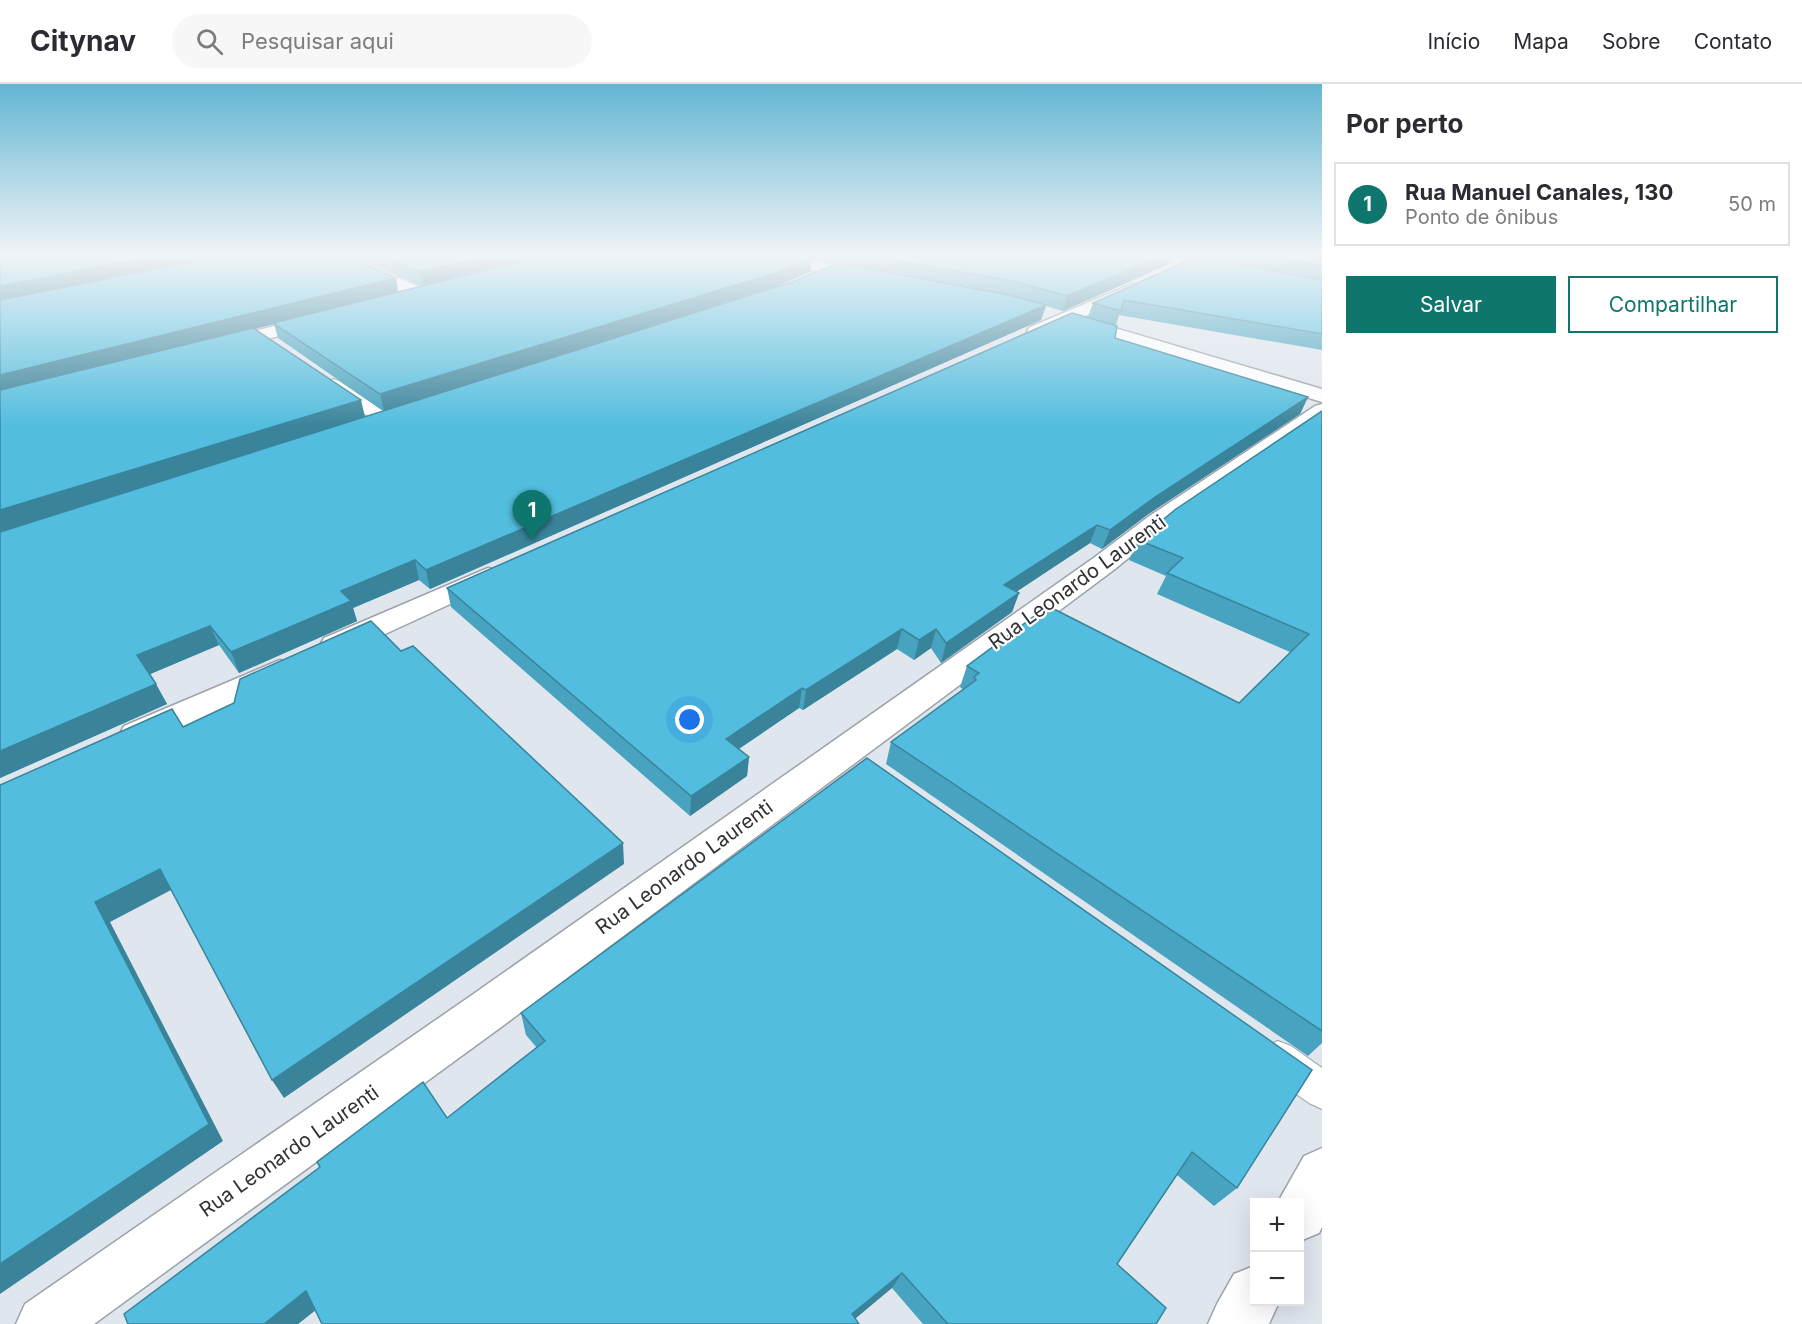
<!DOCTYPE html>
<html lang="pt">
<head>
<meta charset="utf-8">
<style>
	body { margin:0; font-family:Inter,sans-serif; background:#f7f7f7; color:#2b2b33 }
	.controls { position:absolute; right:18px; bottom:18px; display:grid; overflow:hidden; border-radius:0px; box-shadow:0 6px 24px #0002 }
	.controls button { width:54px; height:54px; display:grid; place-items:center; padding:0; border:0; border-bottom:2px solid #e1e1e2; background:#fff; color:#2b2b33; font:30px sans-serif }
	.you { position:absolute; left:690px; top:636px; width:21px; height:21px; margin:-15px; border:4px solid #fff; border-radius:50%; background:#1a73e8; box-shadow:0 0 0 9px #1a73e833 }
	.badge { display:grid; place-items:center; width:39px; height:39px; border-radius:50%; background:#0f766e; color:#fff; font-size:20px; font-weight:700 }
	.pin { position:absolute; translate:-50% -50px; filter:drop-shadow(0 2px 3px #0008) }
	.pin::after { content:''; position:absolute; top:32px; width:21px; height:18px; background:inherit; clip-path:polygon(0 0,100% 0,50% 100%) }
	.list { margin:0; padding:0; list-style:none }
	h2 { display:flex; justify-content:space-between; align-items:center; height:78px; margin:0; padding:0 24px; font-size:26px }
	h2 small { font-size:20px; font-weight:400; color:#7c7c81 }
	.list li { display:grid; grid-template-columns:39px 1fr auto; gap:18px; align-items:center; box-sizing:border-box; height:84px; margin:0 12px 12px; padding:0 12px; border:2px solid #e1e1e2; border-radius:0px }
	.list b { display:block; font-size:22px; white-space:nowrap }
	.list p { margin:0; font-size:20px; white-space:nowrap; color:#7c7c81 }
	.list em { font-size:20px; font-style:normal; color:#7c7c81 }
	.actions { display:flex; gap:12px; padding:18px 24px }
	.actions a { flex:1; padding:14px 0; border:2px solid #0f766e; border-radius:0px; text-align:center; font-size:21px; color:#0f766e }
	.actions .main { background:#0f766e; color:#fff }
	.icon { flex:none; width:33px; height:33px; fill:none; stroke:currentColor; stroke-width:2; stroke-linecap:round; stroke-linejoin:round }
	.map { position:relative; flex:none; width:1322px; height:1240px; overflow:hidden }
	header { display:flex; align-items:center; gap:36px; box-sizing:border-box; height:84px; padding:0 30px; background:#fff; border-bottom:2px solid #e1e1e2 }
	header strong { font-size:28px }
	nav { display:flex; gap:33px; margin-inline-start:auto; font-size:21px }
	.search { width:420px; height:54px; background:#f7f7f7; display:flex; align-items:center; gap:15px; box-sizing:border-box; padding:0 21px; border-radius:33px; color:#7c7c81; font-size:22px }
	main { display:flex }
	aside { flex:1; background:#fff }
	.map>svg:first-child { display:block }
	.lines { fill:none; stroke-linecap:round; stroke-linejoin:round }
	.lane-casing { stroke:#9ca2aa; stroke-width:2 }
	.street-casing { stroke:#9ca2aa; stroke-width:3 }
	.secondary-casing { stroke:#9ca2aa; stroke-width:3 }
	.lane { fill:#fff; fill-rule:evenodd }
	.street { fill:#fff; fill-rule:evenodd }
	.secondary { fill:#fff; fill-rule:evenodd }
	.wall { fill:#47a3bf; fill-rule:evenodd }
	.shaded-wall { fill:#39849b }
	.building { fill:#52bdde; stroke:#39849b; stroke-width:1.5 }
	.labels { text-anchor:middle; stroke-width:4.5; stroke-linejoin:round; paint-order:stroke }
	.street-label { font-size:20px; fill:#2f3235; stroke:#fff }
</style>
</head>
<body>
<header>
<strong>Citynav</strong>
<div class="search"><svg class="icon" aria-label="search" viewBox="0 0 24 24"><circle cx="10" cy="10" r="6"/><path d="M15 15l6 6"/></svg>Pesquisar aqui</div>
<nav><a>Início</a><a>Mapa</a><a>Sobre</a><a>Contato</a></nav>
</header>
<main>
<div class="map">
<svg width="1322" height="1240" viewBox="0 0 1322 1240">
	<rect width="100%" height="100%" fill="#e0e6ee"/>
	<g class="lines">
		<g class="lane-casing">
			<path id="lane" d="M333,295L339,297L391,332L393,336L391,340H379L327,303L325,300Z
				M1278,957L1291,962L1322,984V1025L1309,1019L1265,988L1260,975L1265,962Z"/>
		</g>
		<g class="street-casing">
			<path id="street" d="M326,170H345L426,206L428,210L420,215L414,214L328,173Z
				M744,170H774L871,188L879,193L871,198L751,174Z
				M1132,200L1138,202L1140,205L1138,208L1081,234L1322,305V318L1066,240L1042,251H1030L1027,247L1030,243Z
				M319,231L325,232L328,236L325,240L221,267L214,265L212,261L214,257Z
				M1322,320V336L1166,443L1115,485L504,941L94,1240H16L25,1220L472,911L1095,473L1148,433L1315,322Z
				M488,484L498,486L502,492L498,498L346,568L335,571L324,568L320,561L324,554Z
				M280,576L291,579L296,586L291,593L148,660L136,663L124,660L119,651L124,642Z
				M1322,1064V1143L1319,1149L1300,1157V1118H1278L1304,1072Z
				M1254,1182V1218H1279L1269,1240H1208L1217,1220L1234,1190Z"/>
		</g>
		<g class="secondary-casing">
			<path id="secondary" d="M1143,170H1172L1231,181L1239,186L1231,191L1150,174Z"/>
		</g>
		<use href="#lane" class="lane"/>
		<use href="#street" class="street"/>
		<use href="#secondary" class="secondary"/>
	</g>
	<path class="wall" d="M0,170L398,208L421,202L350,170H1173L1169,180L1063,227L1046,222L1041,236L430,505L419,496L353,524L357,537L239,589L219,561L150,590L167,620L0,694ZM812,175L837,180L792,198L483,295L777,202L810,188ZM274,240L278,254L383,327L365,333L255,245Z
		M1183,170H1322V266L1119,231L1116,241L1115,254L1308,313L1300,330L1147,431L1102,465L1090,459L1016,508L1019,509L1012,528L941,579L931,564L914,576L897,565L803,626L799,624L739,665L749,673L747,692L690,732L451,523L447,504L1088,233L1093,219L1196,173Z
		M1322,327V959L1308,972L886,680L891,658L964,606L960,603L967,582L1239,619L1290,568L1157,510L1166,492L1129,476L1138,456Z
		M867,674L1237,1104L1214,1122L1177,1091L1117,1180L1156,1240H923L892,1204L315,1226L298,1240H128L447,1034L537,964L526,951L521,929Z"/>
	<path class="shaded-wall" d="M165,170H238L0,218V202Z
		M497,170H553L422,203L420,188Z
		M1167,170H1173L1169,180L1063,227L1067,212Z
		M812,174L810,188L777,202L384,327L380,310Z
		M396,194L398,208L273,239L274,240L0,309V291Z
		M1046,221L1041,236L430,505L426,486Z
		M1308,313L1300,330L1147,431L1102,465L1110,446L1155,413Z
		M361,316L365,333L0,449V426Z
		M1097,441L1090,459L998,520L1004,501Z
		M415,476L419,496L353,524L357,537L239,589L231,568L341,507Z
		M1019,509L1012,528L941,579L946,559Z
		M210,542L219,561L148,591L137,571Z
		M902,545L897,565L803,626L806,606Z
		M936,545L931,564L914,576L919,556Z
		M156,600L167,620L0,694V667Z
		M802,604L799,624L725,674L726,655Z
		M749,673L747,692L690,732L691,712Z
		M623,759L624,780L284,1014L272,996Z
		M160,785L173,805L110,838L223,1057L0,1210V1180L95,818Z
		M902,1189L892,1204L849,1240L852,1230Z
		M306,1207L321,1222L298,1240H264Z"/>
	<path class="building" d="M0,170H165L0,202Z
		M232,170H342L396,194L0,291V216Z
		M377,170H497L420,188Z
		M551,170H790L812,174L778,188L380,310L273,239Z
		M860,170H1167L1067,212L1012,197Z
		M1257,170H1322V182Z
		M1198,172L1322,196V250L1124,216L1121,227L1093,219Z
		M838,179L1009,211L1046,221L426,486L415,476L341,507L351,517L231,568L210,542L137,571L156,600L0,667V448L792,198Z
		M1072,229L1117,242L1115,254L1308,313L1155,413L1110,446L1097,441L1004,501L1019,509L946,559L936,545L919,556L902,545L806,606L802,604L726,655L749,673L691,712L447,504Z
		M253,244L361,316L0,426V306Z
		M1322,327V947L891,658L976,596L974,593L979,589L967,582L1048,522L1239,619L1309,550L1167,489L1183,474L1138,456L1176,425Z
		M371,537L401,567L413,562L623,759L272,996L160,785L95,818L209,1040L0,1180V701L172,625L183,643L234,619L240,595Z
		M867,674L1312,986L1237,1104L1192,1068L1117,1180L1166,1224L1156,1240H948L902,1189L852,1230L859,1240H322L306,1207L264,1240H128L124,1230L320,1083L317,1078L423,998L447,1034L545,957L521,929Z"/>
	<linearGradient id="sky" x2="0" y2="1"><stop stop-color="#63b6d2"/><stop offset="0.5" stop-color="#f1f4f7"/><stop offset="1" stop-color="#f1f4f7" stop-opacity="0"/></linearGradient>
	<rect width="1322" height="343" fill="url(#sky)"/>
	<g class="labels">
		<g class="street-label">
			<text transform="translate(1077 498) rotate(-36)" y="7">Rua Leonardo Laurenti</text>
			<text transform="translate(684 783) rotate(-36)" y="7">Rua Leonardo Laurenti</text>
			<text transform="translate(289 1067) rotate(-35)" y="7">Rua Leonardo Laurenti</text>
		</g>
	</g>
</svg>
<div class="controls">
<button>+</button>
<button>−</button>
</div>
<div class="you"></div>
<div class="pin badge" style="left:532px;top:456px">1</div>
</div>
<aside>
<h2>Por perto<small></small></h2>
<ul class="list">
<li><span class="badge">1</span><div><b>Rua Manuel Canales, 130</b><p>Ponto de ônibus</p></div><em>50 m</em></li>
</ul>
<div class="actions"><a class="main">Salvar</a><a>Compartilhar</a></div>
</aside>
</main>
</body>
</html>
